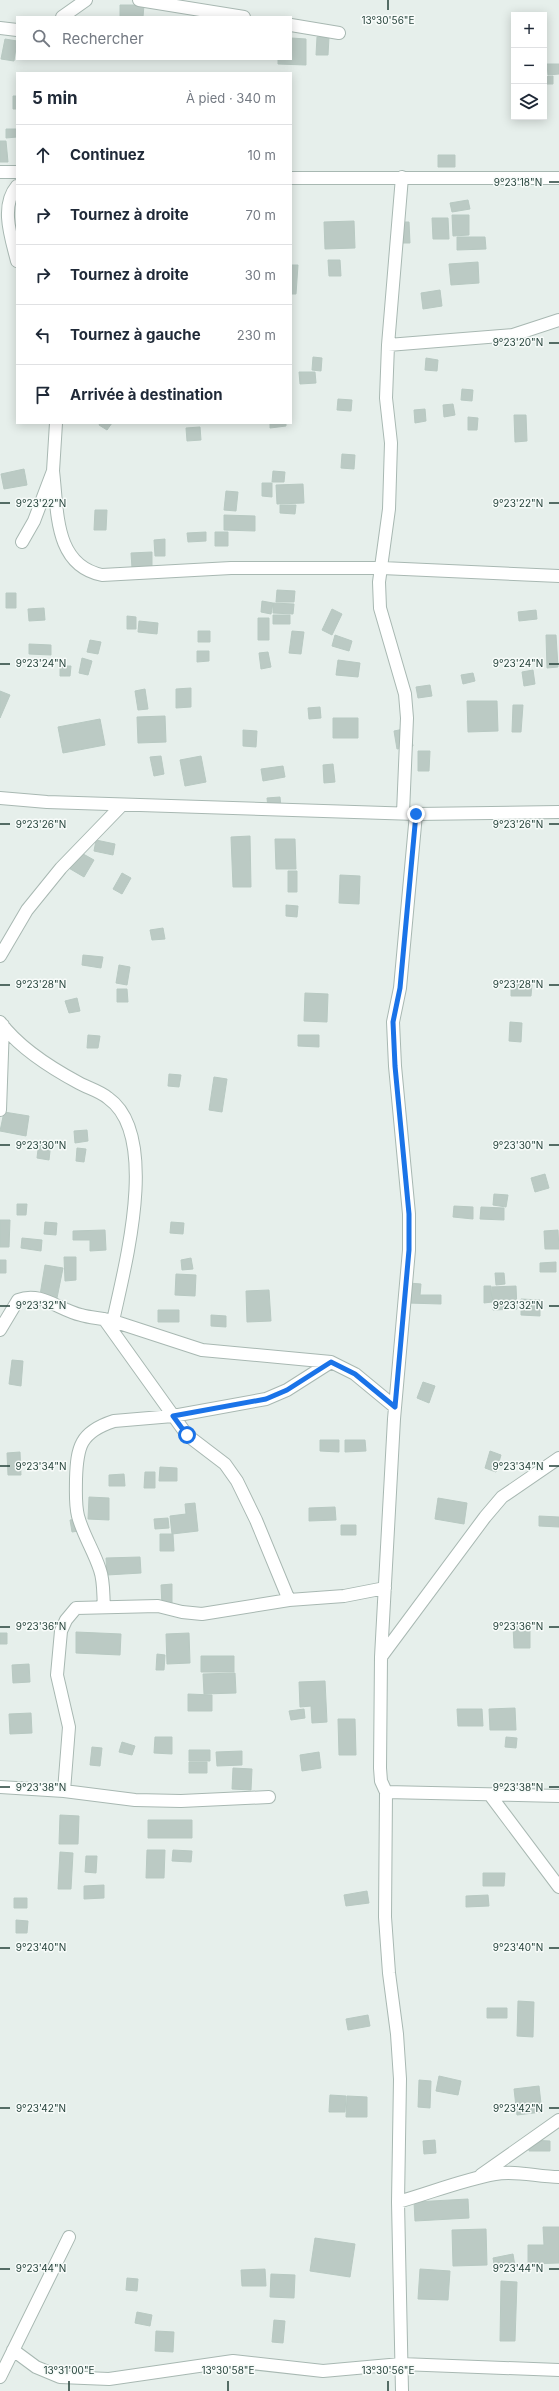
<!DOCTYPE html>
<html lang="fr">
<head>
<meta charset="utf-8">
<style>
	body { margin:0; font-family:Inter,sans-serif; background:#f2f2f3; color:#1f2937 }
	.controls { position:absolute; right:12px; top:12px; display:grid; overflow:hidden; border-radius:0px; box-shadow:0 2px 10px #0003 }
	.controls button { width:36px; height:36px; display:grid; place-items:center; padding:0; border:0; border-bottom:1px solid #e0e1e3; background:#fff; color:#1f2937; font:20px sans-serif }
	.stop { position:absolute; width:12px; height:12px; margin:-9px; border:3px solid #1a73e8; border-radius:50%; background:#fff }
	.stop.end { background:#1a73e8; border-color:#fff; box-shadow:0 1px 4px #0008 }
	.list { margin:0; padding:0; list-style:none }
	h2 { display:flex; justify-content:space-between; align-items:center; height:52px; margin:0; padding:0 16px; font-size:17px }
	h2 small { font-size:13px; font-weight:400; color:#747a83 }
	.list li { display:grid; grid-template-columns:26px 1fr auto; gap:12px; align-items:center; box-sizing:border-box; height:60px; padding:0 16px; border-top:1px solid #e0e1e3 }
	.list b { display:block; font-size:15px; white-space:nowrap }
	.list em { font-size:13px; font-style:normal; color:#747a83 }
	.icon { flex:none; width:22px; height:22px; fill:none; stroke:currentColor; stroke-width:2; stroke-linecap:round; stroke-linejoin:round }
	.map { position:relative; flex:none; width:559px; height:2391px; overflow:hidden }
	.search { position:absolute; background:#fff; box-shadow:0 2px 10px #0003; left:16px; top:16px; width:276px; height:44px; display:flex; align-items:center; gap:10px; box-sizing:border-box; padding:0 14px; border-radius:0px; color:#747a83; font-size:15px }
	.panel { position:absolute; background:#fff; box-shadow:0 2px 10px #0003; left:16px; top:72px; width:276px; height:352px; border-radius:0px }
	.map>svg:first-child { display:block }
	.building { fill:#bbcac4; stroke:#b8c9c2 }
	.lines { fill:none; stroke-linecap:round; stroke-linejoin:round }
	.minor-casing { stroke:#a8b8b2; stroke-width:14 }
	.minor { stroke:#fff; stroke-width:12 }
	.route { stroke:#1a73e8; stroke-width:5 }
	.ticks { fill:none; stroke:#24423a; stroke-width:1.5 }
	.ticks-label { font-size:10px; text-anchor:middle; fill:#24423a; stroke:#f7fbf9; stroke-width:3; stroke-linejoin:round; paint-order:stroke }
</style>
</head>
<body>
<div class="map">
<svg width="559" height="2391" viewBox="0 0 559 2391">
	<rect width="100%" height="100%" fill="#e6efeb"/>
	<path class="building" d="M120,5H144L143,17H120Z
		M317,37H329L328,55H316Z
		M291,38L306,39V65L278,64V59H291Z
		M5,39L17,41L14,61L1,59Z
		M547,64H559V74L548,75Z
		M553,76V84H544V77Z
		M13,96H17V109H13Z
		M6,129H17V137L6,138Z
		M0,141H6L8,162H0Z
		M438,155H455V167H438Z
		M468,200L470,209L452,212L450,203Z
		M452,215H469V235L453,236Z
		M432,218H448L449,239H433Z
		M354,221L355,248L325,249L324,222Z
		M397,222H409L410,243H398Z
		M457,237H485L486,249L457,250Z
		M328,260H340L341,276H329Z
		M478,262L479,283L451,285L449,264Z
		M291,265H298L296,294H291Z
		M440,290L442,306L423,309L421,293Z
		M313,357L322,358L321,371L312,370Z
		M426,358L438,360L437,371L425,370Z
		M299,372H315L316,383L300,384Z
		M462,389L473,390L472,401L461,400Z
		M338,399L352,400L351,411L337,410Z
		M453,404L455,415L444,417L443,405Z
		M425,409L426,421L415,423L414,410Z
		M514,415H526L527,441L515,442Z
		M468,417L478,418L477,430H468Z
		M100,423H112L107,430L99,425Z
		M270,423H286V426L270,428Z
		M200,427L201,440L187,441L186,428Z
		M342,454L355,455L354,469L341,468Z
		M24,469L27,485L4,489L1,474Z
		M273,471L285,472L284,482H272Z
		M262,483H272V497L262,496Z
		M303,484L304,503L277,504L276,485Z
		M226,491L238,492L236,511L224,510Z
		M280,505H296L295,514L280,513Z
		M95,510H107L106,530H94Z
		M224,515L255,516V531L224,530Z
		M206,532V541L188,542L187,533Z
		M215,532H228V546H215Z
		M165,539V556H155L154,540Z
		M152,552V567L132,568L131,553Z
		M277,590L295,591L294,602H276Z
		M6,593H16V608H6Z
		M262,601L273,603L271,614L261,612Z
		M273,603L294,604L293,614L273,613Z
		M44,608L45,620L29,621L28,609Z
		M332,609L342,614L332,635L322,630Z
		M536,610L537,619L519,621L518,612Z
		M273,615H290V624H273Z
		M127,616L136,617V629H127Z
		M258,618H269V640H258Z
		M139,621L158,623L157,634L138,632Z
		M198,631H210V642H198Z
		M292,631L304,632L301,654L289,653Z
		M335,635L352,641L349,651L332,646Z
		M546,635H556L558,667L547,668Z
		M90,640L101,642L98,654L87,652Z
		M29,644L51,645V655L29,654Z
		M197,651H209V661L197,662Z
		M268,652L271,667L261,669L259,653Z
		M82,658L92,661L88,675L79,673Z
		M338,660L360,663L358,677L336,675Z
		M60,666H71L70,676H60Z
		M533,670L535,684L524,686L522,672Z
		M473,673L475,681L463,684L461,675Z
		M430,685L432,696L418,698L416,687Z
		M191,688V707L176,708V689Z
		M145,689L148,709L138,710L135,691Z
		M0,691L10,695L0,718Z
		M467,701H497L498,731L468,732Z
		M513,705H523L521,732H512Z
		M320,707L321,718L309,719L308,708Z
		M165,716L166,742L138,743L137,717Z
		M333,718H358V738H333Z
		M100,719L105,745L63,753L58,727Z
		M409,728L413,746L397,749L394,731Z
		M243,730L257,731L256,747L243,746Z
		M418,751H430L429,771H418Z
		M161,756L164,774L154,776L150,757Z
		M201,756L206,782L185,786L180,760Z
		M333,764L335,782L324,783L323,765Z
		M283,766L285,777L263,781L261,769Z
		M280,797L281,807L268,808L267,798Z
		M250,836L251,887H233L231,837Z
		M275,839H295L296,869H276Z
		M96,840L115,844L113,855L94,851Z
		M76,850L94,860L84,877L67,867Z
		M288,871H297V892H288Z
		M122,873L131,878L122,894L113,889Z
		M340,875L360,876L359,904L339,903Z
		M286,905L298,906L297,917L286,916Z
		M163,928L165,939L152,940L150,930Z
		M83,955L103,957L101,968L82,965Z
		M119,965L130,967L127,985L116,983Z
		M511,983L532,984L531,996H511Z
		M117,989H127L128,1002H117Z
		M305,993L328,994L327,1022L304,1021Z
		M77,998L80,1011L69,1013L65,1001Z
		M510,1022L522,1023L521,1042L509,1041Z
		M88,1035L100,1036L98,1048H87Z
		M298,1035H319V1047L298,1046Z
		M169,1074L181,1075L179,1087L168,1086Z
		M214,1077L227,1079L222,1112L209,1110Z
		M4,1112L29,1116L26,1136L0,1131Z
		M87,1130L88,1141L75,1143L74,1131Z
		M39,1141L51,1142L49,1160L37,1158Z
		M77,1148L86,1149L84,1162L76,1161Z
		M545,1174L549,1188L535,1192L531,1178Z
		M494,1194L508,1195L506,1207L493,1205Z
		M17,1204H27L26,1215H17Z
		M454,1206L473,1207V1219L453,1217Z
		M481,1207L504,1208V1220L480,1219Z
		M0,1220H10L9,1247H0Z
		M45,1222L57,1223L56,1235L44,1234Z
		M171,1222L184,1223L183,1234L170,1233Z
		M105,1230L106,1250L90,1251V1240H73V1231Z
		M558,1230L559,1249H545L544,1231Z
		M22,1238L42,1240L41,1251L21,1248Z
		M64,1257H76V1280L65,1281Z
		M191,1258L193,1269L182,1270L181,1260Z
		M0,1260H6V1273H0Z
		M556,1262V1272H540V1263Z
		M45,1265L63,1268L57,1298L40,1295Z
		M495,1273H504L505,1284L496,1285Z
		M176,1274L196,1275L195,1296L175,1295Z
		M409,1283L421,1284L420,1295H441V1304L408,1303Z
		M484,1286H491L492,1302L484,1303Z
		M516,1286L517,1309L493,1310L492,1287Z
		M269,1290L271,1321L247,1322L246,1291Z
		M521,1299L540,1300V1316L521,1315Z
		M158,1310H179V1322H158Z
		M211,1315L226,1316V1327L211,1326Z
		M12,1360L23,1361L21,1386L9,1384Z
		M423,1382L435,1386L429,1403L417,1398Z
		M320,1440H339V1452L320,1451Z
		M345,1440H365L366,1451L345,1452Z
		M490,1451L501,1455L496,1472L485,1468Z
		M20,1452L21,1475H8L7,1453Z
		M160,1467L177,1468V1481H159Z
		M145,1472H155V1488H144Z
		M124,1474L125,1486H109V1475Z
		M89,1497L109,1498V1520L88,1519Z
		M438,1498L467,1503L464,1524L435,1519Z
		M195,1503L198,1531L172,1534L170,1516L186,1514L185,1504Z
		M335,1507L336,1520L309,1521V1508Z
		M539,1516L559,1517V1527L539,1526Z
		M83,1518L85,1530L72,1532L70,1520Z
		M168,1518L169,1528L155,1529L154,1519Z
		M341,1525H356V1535H341Z
		M160,1534H173L174,1551H160Z
		M140,1557L141,1573L107,1575L106,1558Z
		M172,1584V1605L162,1606L161,1585Z
		M513,1625H530V1648H514Z
		M76,1632L121,1634L120,1655L76,1653Z
		M0,1633H7V1644H0Z
		M189,1633L190,1663L167,1664L166,1634Z
		M157,1654L165,1655L164,1670H156Z
		M201,1656H234V1672H201Z
		M29,1664L30,1682L13,1683L12,1665Z
		M235,1673L236,1693L204,1694L203,1674Z
		M325,1681L327,1722L312,1723L311,1706L300,1707L299,1682Z
		M188,1694L212,1695V1711H188Z
		M515,1708L516,1730H490L489,1709Z
		M304,1709L305,1718L291,1720L289,1711Z
		M457,1709H482L483,1726H458Z
		M31,1713L32,1733L10,1734L9,1714Z
		M338,1719H355L356,1755H339Z
		M155,1737H172V1754L154,1753Z
		M506,1737L517,1738L516,1748L505,1747Z
		M122,1742L135,1746L132,1755L119,1752Z
		M92,1747L102,1748L100,1766L90,1765Z
		M189,1750H210V1761H189Z
		M242,1751V1765L217,1766L216,1752Z
		M319,1752L321,1768L302,1771L300,1755Z
		M189,1762H207V1773H189Z
		M233,1768L252,1769L251,1790L232,1789Z
		M60,1815L79,1816L78,1844H59Z
		M148,1820H192V1838H148Z
		M147,1850H165L164,1878H146Z
		M173,1850L192,1851L191,1862L172,1861Z
		M60,1852L73,1853L71,1889H58Z
		M86,1856H97L96,1873L85,1872Z
		M483,1873H505L504,1886H483Z
		M104,1885V1898L84,1899V1886Z
		M367,1891L369,1903L346,1906L344,1895Z
		M488,1895L489,1906L466,1907V1896Z
		M14,1898H27V1908H14Z
		M16,1920L28,1921L27,1933H16Z
		M518,2001L534,2002L533,2037L517,2036Z
		M487,2008H507V2018H487Z
		M368,2015L370,2026L348,2030L346,2019Z
		M439,2076L461,2081L458,2095L436,2091Z
		M419,2080L431,2081L430,2108L418,2107Z
		M539,2086L542,2112L517,2115L514,2089Z
		M330,2095L346,2096L345,2112H329Z
		M347,2096L367,2097V2117H346Z
		M435,2140L436,2153L424,2154L423,2141Z
		M529,2140L550,2141V2151H529Z
		M468,2199L469,2218L415,2221L414,2202Z
		M543,2227H559V2263L528,2264V2245H544Z
		M486,2229L487,2265L453,2266L452,2230Z
		M315,2238L355,2244L350,2277L310,2271Z
		M513,2254L515,2266L495,2269L493,2258Z
		M265,2269L266,2286H242L241,2270Z
		M420,2269L450,2271L448,2300L418,2299Z
		M271,2274L295,2275L294,2298L270,2297Z
		M127,2278L138,2279L137,2291L126,2290Z
		M501,2281L517,2282L515,2341H500Z
		M137,2312L152,2315L150,2326L135,2323Z
		M274,2320L285,2321L283,2343L272,2342Z
		M156,2331L174,2332L173,2352L155,2351Z"/>
	<g class="lines">
		<g class="minor-casing">
			<path id="minor" d="M139,0L244,17
				M62,17L86,0
				M291,25L339,33
				M0,28L17,30
				M0,172H17
				M402,177L388,345L386,398L391,443L389,509L379,582L380,608L405,694L407,718L403,813
				M291,178H559
				M17,186C0,206 11,237 17,261
				M388,345L513,335L559,320
				M53,471C58,512 54,565 102,575L231,568H382L559,576
				M22,542L34,521L53,471L56,423
				M0,798L47,802L416,814L559,812
				M416,814L400,988L393,1022L395,1066L409,1214V1250L394,1419L381,1657L380,1768L381,1781L386,1792L385,1917L389,1973L397,2034L400,2079L398,2202C430,2193 462,2180 495,2174C516,2170 538,2177 559,2177
				M0,956L27,910L61,868L122,805
				M0,1022C19,1048 51,1068 79,1083C88,1088 100,1091 108,1098C161,1135 124,1269 113,1321L202,1350L331,1362L355,1374L395,1407
				M0,1110L3,1025
				M104,1319L187,1435L225,1464L237,1481L256,1520L289,1600L344,1596L385,1588
				M0,1330L18,1300C41,1291 59,1310 81,1315C91,1318 102,1318 112,1321
				M104,1607C103,1595 104,1581 100,1570C94,1551 83,1535 78,1516C75,1504 76,1491 76,1479C77,1447 80,1432 114,1421L173,1416L266,1399L287,1390L331,1362
				M381,1657L485,1517L502,1497L559,1458
				M0,1787L64,1791
				M386,1792L559,1796
				M490,1795L559,1887
				M269,1797L181,1801L135,1800L64,1791L69,1727L57,1675L61,1631L66,1620L76,1608L158,1606L182,1612L202,1614L289,1600
				M481,2175L559,2120
				M398,2202L402,2391
				M13,2350L36,2367L60,2377L109,2379L233,2361L323,2371L401,2364L559,2370
				M0,2377L69,2237"/>
		</g>
		<use href="#minor" class="minor"/>
	</g>
	<g class="lines">
		<path class="route" d="M187,1435L173,1416L266,1399L287,1390L331,1362L355,1374L395,1407L409,1250V1214L395,1066L393,1022L400,988L416,814"/>
	</g>
	<path class="ticks" d="M388,0V10M549,182H559M549,343H559M0,503H10M549,503H559M0,664H10M549,664H559M0,824H10M549,824H559M0,985H10M549,985H559M0,1145H10M549,1145H559M0,1306H10M549,1306H559M0,1466H10M549,1466H559M0,1627H10M549,1627H559M0,1787H10M549,1787H559M0,1948H10M549,1948H559M0,2108H10M549,2108H559M0,2269H10M549,2269H559M69,2381V2391M228,2381V2391M388,2381V2391"/>
	<g class="ticks-label">
		<text x="388" y="24">13°30'56"E</text>
		<text x="518" y="186">9°23'18"N</text>
		<text x="518" y="346">9°23'20"N</text>
		<text x="41" y="507">9°23'22"N</text>
		<text x="518" y="507">9°23'22"N</text>
		<text x="41" y="667">9°23'24"N</text>
		<text x="518" y="667">9°23'24"N</text>
		<text x="518" y="828">9°23'26"N</text>
		<text x="41" y="828">9°23'26"N</text>
		<text x="518" y="988">9°23'28"N</text>
		<text x="41" y="988">9°23'28"N</text>
		<text x="518" y="1149">9°23'30"N</text>
		<text x="41" y="1149">9°23'30"N</text>
		<text x="518" y="1309">9°23'32"N</text>
		<text x="41" y="1309">9°23'32"N</text>
		<text x="41" y="1470">9°23'34"N</text>
		<text x="518" y="1470">9°23'34"N</text>
		<text x="41" y="1630">9°23'36"N</text>
		<text x="518" y="1630">9°23'36"N</text>
		<text x="41" y="1791">9°23'38"N</text>
		<text x="518" y="1791">9°23'38"N</text>
		<text x="41" y="1951">9°23'40"N</text>
		<text x="518" y="1951">9°23'40"N</text>
		<text x="518" y="2112">9°23'42"N</text>
		<text x="41" y="2112">9°23'42"N</text>
		<text x="518" y="2272">9°23'44"N</text>
		<text x="41" y="2272">9°23'44"N</text>
		<text x="69" y="2374">13°31'00"E</text>
		<text x="228" y="2374">13°30'58"E</text>
		<text x="388" y="2374">13°30'56"E</text>
	</g>
</svg>
<div class="controls">
<button>+</button>
<button>−</button>
<button><svg class="icon" aria-label="layers" viewBox="0 0 24 24"><path d="M12 4l9 5-9 5-9-5zM3 14l9 5 9-5"/></svg></button>
</div>
<div class="stop" style="left:187px;top:1435px"></div>
<div class="stop end" style="left:416px;top:814px"></div>
<div class="search"><svg class="icon" aria-label="search" viewBox="0 0 24 24"><circle cx="10" cy="10" r="6"/><path d="M15 15l6 6"/></svg>Rechercher</div>
<section class="panel">
<h2>5 min<small>À pied · 340 m</small></h2>
<ul class="list">
<li><svg class="icon" aria-label="ahead" viewBox="0 0 24 24"><path d="M12 20V5M6 11l6-6 6 6"/></svg><div><b>Continuez</b></div><em>10 m</em></li>
<li><svg class="icon" aria-label="right" viewBox="0 0 24 24"><path d="M7 20v-9h11M14 6l5 5-5 5"/></svg><div><b>Tournez à droite</b></div><em>70 m</em></li>
<li><svg class="icon" aria-label="right" viewBox="0 0 24 24"><path d="M7 20v-9h11M14 6l5 5-5 5"/></svg><div><b>Tournez à droite</b></div><em>30 m</em></li>
<li><svg class="icon" aria-label="left" viewBox="0 0 24 24"><path d="M17 20v-9H6M10 6l-5 5 5 5"/></svg><div><b>Tournez à gauche</b></div><em>230 m</em></li>
<li><svg class="icon" aria-label="arrive" viewBox="0 0 24 24"><path d="M6 21V4h12l-3 4 3 4H6"/></svg><div><b>Arrivée à destination</b></div></li>
</ul>
</section>
</div>
</body>
</html>
